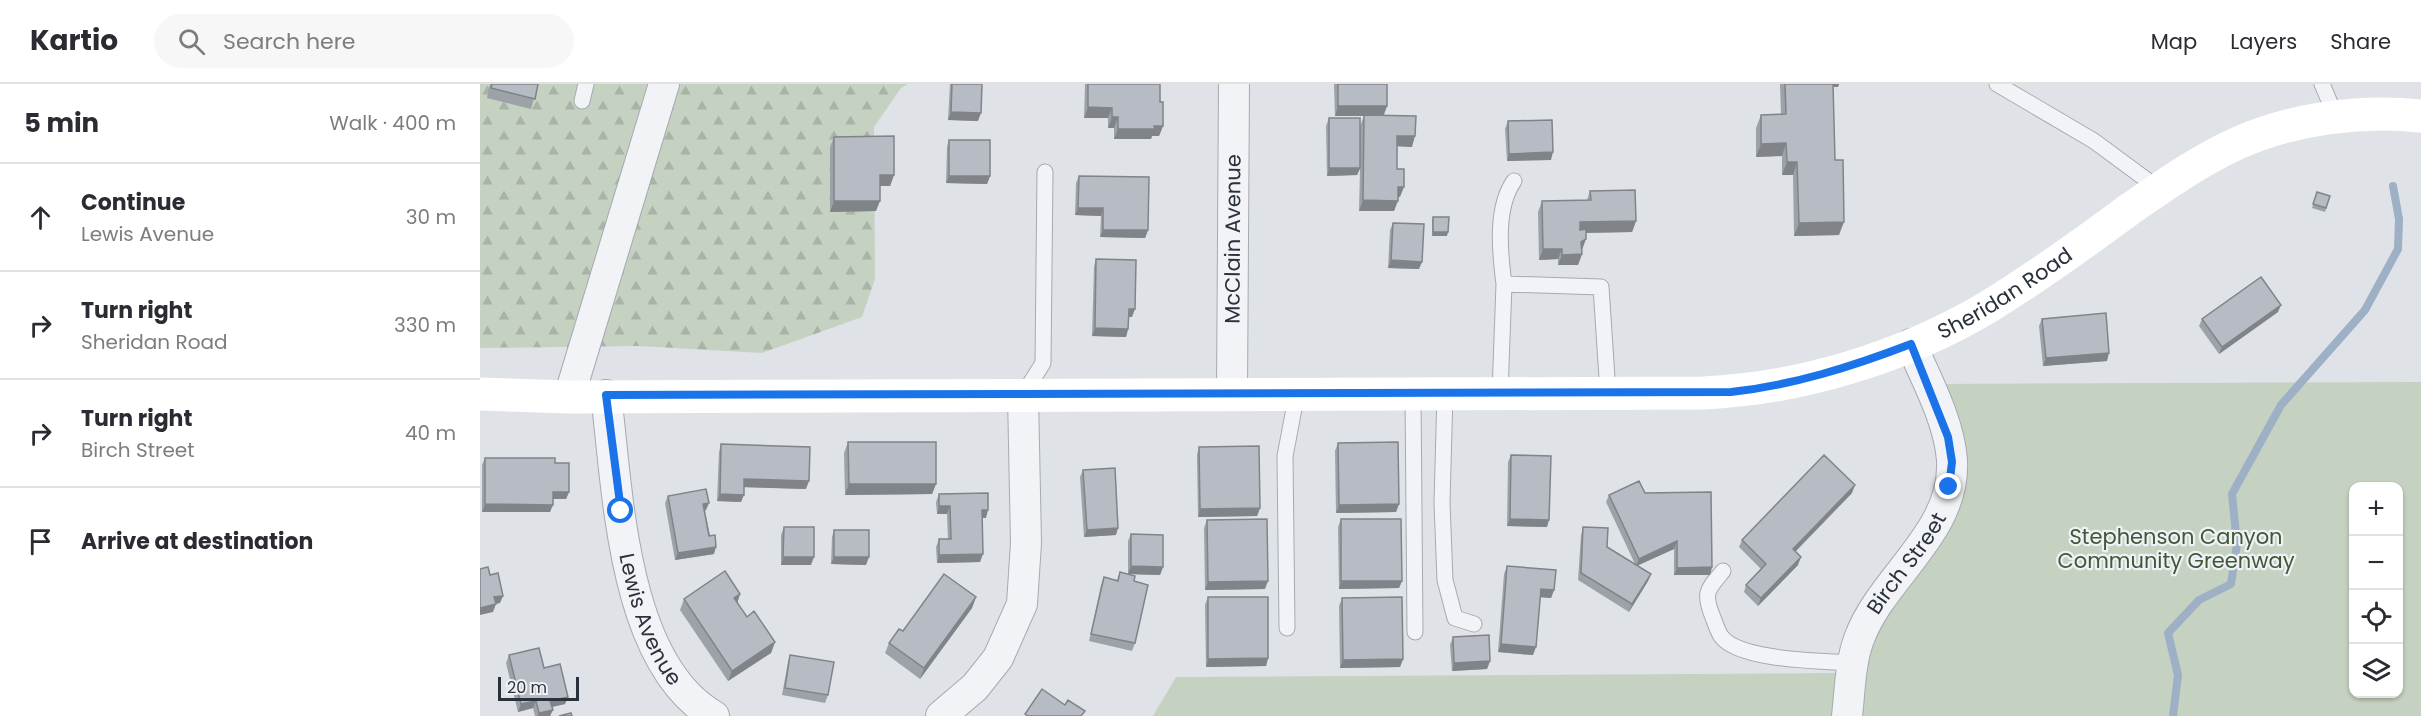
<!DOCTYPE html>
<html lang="en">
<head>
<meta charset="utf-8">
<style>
	body { margin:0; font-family:Poppins,sans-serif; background:#f7f7f7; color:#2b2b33 }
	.controls { position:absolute; right:18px; bottom:18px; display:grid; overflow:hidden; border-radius:12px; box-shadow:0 2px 4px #0004 }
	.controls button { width:54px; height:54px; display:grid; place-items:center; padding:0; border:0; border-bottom:2px solid #e1e1e2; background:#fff; color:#2b2b33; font:30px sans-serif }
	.scale { position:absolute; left:18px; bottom:15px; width:81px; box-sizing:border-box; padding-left:6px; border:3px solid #29313d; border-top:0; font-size:16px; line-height:21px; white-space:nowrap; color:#29313d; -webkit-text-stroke:4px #eff1f5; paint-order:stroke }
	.stop { position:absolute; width:18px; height:18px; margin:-14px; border:4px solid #1a73e8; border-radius:50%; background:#fff }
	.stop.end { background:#1a73e8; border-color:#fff; box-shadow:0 2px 6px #0008 }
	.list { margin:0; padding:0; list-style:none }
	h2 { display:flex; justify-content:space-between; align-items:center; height:78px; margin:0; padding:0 24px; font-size:26px }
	h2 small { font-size:20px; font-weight:400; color:#7c7c81 }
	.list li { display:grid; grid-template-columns:39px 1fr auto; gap:18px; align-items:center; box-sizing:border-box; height:108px; padding:0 24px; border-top:2px solid #e1e1e2 }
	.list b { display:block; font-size:22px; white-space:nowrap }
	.list p { margin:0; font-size:20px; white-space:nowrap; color:#7c7c81 }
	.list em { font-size:20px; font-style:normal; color:#7c7c81 }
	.icon { flex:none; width:33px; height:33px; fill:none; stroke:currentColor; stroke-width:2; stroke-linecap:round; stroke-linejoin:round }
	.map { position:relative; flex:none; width:1941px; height:632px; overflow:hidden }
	header { display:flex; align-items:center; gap:36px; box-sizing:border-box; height:84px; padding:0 30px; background:#fff; border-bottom:2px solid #e1e1e2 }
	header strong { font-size:28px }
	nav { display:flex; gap:33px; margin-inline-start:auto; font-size:21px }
	.search { width:420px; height:54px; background:#f7f7f7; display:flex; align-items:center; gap:15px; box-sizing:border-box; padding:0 21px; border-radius:33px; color:#7c7c81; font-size:22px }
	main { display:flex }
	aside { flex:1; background:#fff }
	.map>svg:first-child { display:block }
	.forest { fill:url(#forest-firs) }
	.green { fill:#c5d1c1; fill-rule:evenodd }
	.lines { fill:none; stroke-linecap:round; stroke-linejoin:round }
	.stream { stroke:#9db0c5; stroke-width:8 }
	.service-casing { stroke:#a5aab1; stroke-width:17 }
	.minor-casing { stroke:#a5aab1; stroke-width:32 }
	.service { stroke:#f2f3f6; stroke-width:15 }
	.minor { stroke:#f2f3f6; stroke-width:30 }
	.secondary { stroke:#fff; stroke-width:33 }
	.wall { fill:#9da2a9 }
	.shaded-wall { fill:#808489 }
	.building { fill:#b7bcc4; stroke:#808489; stroke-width:1.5 }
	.route { stroke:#1a73e8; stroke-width:8 }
	.labels { text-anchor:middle; stroke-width:4.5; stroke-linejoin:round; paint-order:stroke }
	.street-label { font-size:21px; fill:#29313d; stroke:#eff1f5 }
	.park-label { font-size:21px; fill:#3e5838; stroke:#eff1f5 }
</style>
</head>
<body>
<header>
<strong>Kartio</strong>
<div class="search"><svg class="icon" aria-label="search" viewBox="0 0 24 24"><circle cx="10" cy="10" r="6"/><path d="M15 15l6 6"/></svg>Search here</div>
<nav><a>Map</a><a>Layers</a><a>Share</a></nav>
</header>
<main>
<aside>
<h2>5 min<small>Walk · 400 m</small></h2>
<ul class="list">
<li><svg class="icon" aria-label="ahead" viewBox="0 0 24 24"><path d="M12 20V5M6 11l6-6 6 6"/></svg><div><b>Continue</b><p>Lewis Avenue</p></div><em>30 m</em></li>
<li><svg class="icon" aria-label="right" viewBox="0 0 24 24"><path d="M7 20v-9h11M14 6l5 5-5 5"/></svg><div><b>Turn right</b><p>Sheridan Road</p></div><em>330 m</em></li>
<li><svg class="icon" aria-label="right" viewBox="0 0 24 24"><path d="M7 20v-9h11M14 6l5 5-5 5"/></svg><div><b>Turn right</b><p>Birch Street</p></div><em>40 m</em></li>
<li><svg class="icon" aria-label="arrive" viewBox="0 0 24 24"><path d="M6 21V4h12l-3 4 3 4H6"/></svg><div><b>Arrive at destination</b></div></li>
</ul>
</aside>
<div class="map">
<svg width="1941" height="632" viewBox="0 0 1941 632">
	<defs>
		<pattern id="forest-firs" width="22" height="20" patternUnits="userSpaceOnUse" patternTransform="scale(1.5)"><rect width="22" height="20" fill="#c5d1c1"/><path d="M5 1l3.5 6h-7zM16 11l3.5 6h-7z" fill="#a9b4a7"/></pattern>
	</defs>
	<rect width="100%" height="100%" fill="#dfe3e7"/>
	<path class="forest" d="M0,0H428L421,4L394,43L395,195L382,233L282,269L159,262L0,264Z"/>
	<path class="green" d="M1941,298V632H673L696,593L1371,589L1466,419L1448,300ZM1874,402H1918V610H1874Z"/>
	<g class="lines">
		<path class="stream" d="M1693,632L1698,591L1688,549L1719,516L1751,500L1757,460L1752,410L1801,321L1885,226L1918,165L1919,135L1913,102"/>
		<g class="service-casing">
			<path id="service" d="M1517,0L1614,57L1679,105
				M1842,0L1856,33
				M102,17L106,0
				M1024,200C1020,169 1015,124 1034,97
				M933,309L935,548
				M965,309L962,419L965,496L975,534L994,540
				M1020,309L1024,200L1121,203L1128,309
				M543,311L563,279L565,88
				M1243,487C1228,505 1223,508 1232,531C1235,538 1237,546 1241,552C1258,577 1345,577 1374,579
				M807,544L805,372L817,309"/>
		</g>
		<g class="minor-casing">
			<g id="minor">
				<path id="s1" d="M752,309L754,0"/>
				<path id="s2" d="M126,311C138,407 142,579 234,632"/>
				<path d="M89,313L184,0"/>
				<path d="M461,632L495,603L518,574L542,520L546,459L543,311"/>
				<path id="s3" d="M1367,632C1370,607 1370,579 1379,555C1402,492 1476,449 1472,376C1469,337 1447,297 1431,260"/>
			</g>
		</g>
		<use href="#service" class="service"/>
		<use href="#minor" class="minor"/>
		<path class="secondary" id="s4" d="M0,310L89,313L1223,309C1320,305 1424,273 1508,223C1557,193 1604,159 1650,125C1685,101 1720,76 1758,59C1814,34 1881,26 1941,32"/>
	</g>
	<path class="wall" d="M10,0H58L51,25L7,14Z
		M470,0H502L498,37L468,36Z
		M605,0H680V18L683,42L679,52H672L671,55H634V44H628V34H604Z
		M854,0H907V22L904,31L932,63L917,62V85L920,113H918L914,127H879L880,85L877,91L847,92L846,42L849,34L880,68V42L884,32H855Z
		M1300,0H1359L1358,3H1353L1355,76L1359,151L1314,152L1313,91H1302V72L1276,73V44L1281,31L1301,30Z
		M1028,37L1071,76L1027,77L1025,45Z
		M354,53L414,91L410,102H400L396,127L350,128V63Z
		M469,56L510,92L507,100L466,99L467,63Z
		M599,92L668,146L665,154L620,153L621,132L595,131L596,99Z
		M1110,107L1156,137L1152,148L1106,149L1102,166V170L1098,181H1078V175L1059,176L1058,128L1062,117L1107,116Z
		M1837,108L1850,112L1845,128L1832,124Z
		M953,133L967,152H952V137Z
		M913,139L939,185L908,184L910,146Z
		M616,175L652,233H649L648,245L646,253L612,252L614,183Z
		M1798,228L1739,270L1719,242L1722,235Z
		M1562,235L1627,277L1563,282L1559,242Z
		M368,358L456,400L452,410L365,411L364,369Z
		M858,359L919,420L916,428L856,429L855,367Z
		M241,360L326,405L264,403L261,418L237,417L239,368Z
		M719,363L780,424L777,432L718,433L717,371Z
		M1031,371L1067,443L1027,442L1028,378Z
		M5,374L75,379L89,408L86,415H73L70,428H2V381Z
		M603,386L636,451L604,453L600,393Z
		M1165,409L1232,483L1230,491H1194V465L1157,482L1171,490L1168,497L1149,528L1098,496L1101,451L1103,443L1127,463L1155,480L1126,418L1129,411Z
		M1372,409L1315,468L1318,481L1278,522L1264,508L1266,501L1281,485L1259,463L1262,456Z
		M459,410L506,434H502L500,478L457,479L456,463L459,455H468L467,430H457L456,418Z
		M188,412L226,426L225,427L234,470L195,476L185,419Z
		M861,435L922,497L919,504L859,505L858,443Z
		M727,436L785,505L725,506L724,444Z
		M304,443L331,481H301V451Z
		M354,446L386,481L351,480L352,453Z
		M651,450L683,483L680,491L648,490V457Z
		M1027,482L1074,506L1071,514L1060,513L1053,571L1018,568L1024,490Z
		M640,488L654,497L655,559L652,567L609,557L621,501L624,493L637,496Z
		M260,510L257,519L267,533L295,558L291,569L248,597L200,526L204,515Z
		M496,513L492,524L440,595L405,569L409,559L423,547Z
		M728,513L788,574L786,582L726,583L725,521Z
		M862,514L923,575L920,583L860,584L859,522Z
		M973,553L1010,577L1007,585L972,587L970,561Z
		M29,571L64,584L88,613L85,620L72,623L70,632H55L53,624L38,628L26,579Z
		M310,571L348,611L345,619L302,611L308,578Z"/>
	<path class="shaded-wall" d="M1349,0H1359L1358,3H1348Z
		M858,22H907L903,32H855Z
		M608,23L632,24L628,34H604Z
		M471,28L501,29L498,37L468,36Z
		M632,33H638L634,44H628Z
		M674,42H683L679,52H672L671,55H634L638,45Z
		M917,52H935L932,63L913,62Z
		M1306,59L1302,72L1276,73L1281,60Z
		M1073,68L1071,76L1027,77L1029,70Z
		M1307,78H1317L1313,91H1302Z
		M849,84H880L877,91L847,92Z
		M400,91H414L410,102H396Z
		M469,92H510L507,100L466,99Z
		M918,103H924L920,113H914Z
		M883,116L918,117L914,127H879Z
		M354,117H400L396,127L350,128Z
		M598,124H623L621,132L595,131Z
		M1156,137L1152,148L1096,149L1100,138Z
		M1364,138L1359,151L1314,152L1319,139Z
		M623,146H668L665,154L620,153Z
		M953,148H968L967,152H952Z
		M1106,155L1102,166L1101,158Z
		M1063,165H1082L1078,175L1059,176Z
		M1102,170L1098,181H1078L1082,171Z
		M911,176L942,178L939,185L908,184Z
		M1801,221L1798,228L1739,270L1742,263Z
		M649,225H655L652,233H646Z
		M615,244L648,245L646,253L612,252Z
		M1629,269L1627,277L1563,282L1566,274Z
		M264,395L329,397L326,405L261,403Z
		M369,400H456L452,410L365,411Z
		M1375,401L1372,409L1310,473L1313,465Z
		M73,408H89L86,415H70Z
		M240,410L264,411L261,418L237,417Z
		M229,419L226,426L221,427L223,420Z
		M5,420L73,421L70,428H2Z
		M919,420L916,428L856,429L859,421Z
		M459,422H470L467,430H457Z
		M780,424L777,432L718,433L720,425Z
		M502,426H508L506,434H499Z
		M1030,435L1069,436L1067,443L1027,442Z
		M638,444L636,451L604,453L607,446Z
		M1197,457L1194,465L1156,482L1159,475Z
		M236,463L234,470L195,476L198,469Z
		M503,470L500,478L457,479L459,471Z
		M303,473H334L331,481H301Z
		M354,473H389L386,481L351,480Z
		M1321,473L1318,481L1278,522L1281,514Z
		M651,482L683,483L680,491L648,490Z
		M1232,483L1230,491H1194L1197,484Z
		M1171,490L1168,497L1149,528L1152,520Z
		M788,497L785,505L725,506L728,498Z
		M861,497H922L919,504L859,505Z
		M1061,505L1074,506L1071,514L1058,513Z
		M260,510L257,520L254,514Z
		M23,512L20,519L12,521L14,513Z
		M496,513L492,524L440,595L444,584Z
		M16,520L13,528L0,531V524Z
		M295,558L291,569L248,597L252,587Z
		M1021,560L1056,563L1053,571L1018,568Z
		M788,574L786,582L726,583L728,575Z
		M923,575L920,583L860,584L863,576Z
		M1010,577L1007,585L972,587L974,579Z
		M88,613L85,620L67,624L70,617Z
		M56,617L53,624L38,628L41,620Z
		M73,626L70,632H58L59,629Z"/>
	<path class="building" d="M12,0H58L55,15L11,4Z
		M472,0H502L501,29L471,28Z
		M608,0H680V18H683V42H674L675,45H638V33H632V24L608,23Z
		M858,0H907V22H858Z
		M1305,0H1353L1355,76H1363L1364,138L1319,139L1317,78H1307L1306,59L1281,60V31L1306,30Z
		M884,31L936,32L935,52H917V85H924V103H918V117L883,116Z
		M849,34H880V84H849Z
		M1072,36L1073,68L1029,70L1028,37Z
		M414,52V91H400V117H354V53Z
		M469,56H510V92H469Z
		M599,92L669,93L668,146H623V124H598Z
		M1155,106L1156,137L1100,138V146L1106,145V155L1101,158L1102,170L1082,171V165H1063L1062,117L1111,116L1110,107Z
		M1837,108L1850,112L1846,124L1833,120Z
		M953,133H969L968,148H953Z
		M913,139L944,140L942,178L911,176Z
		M616,175L656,176L655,225H649L648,245L615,244Z
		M1781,193L1801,221L1742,263L1722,235Z
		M1626,229L1629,269L1566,274L1562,235Z
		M368,358H456V400H369Z
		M918,358L919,420L859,421L858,359Z
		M241,360L330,363L329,397L264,395V411L240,410Z
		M779,362L780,424L720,425L719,363Z
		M1031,371L1071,372L1069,436L1030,435Z
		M1344,371L1375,401L1313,465L1321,473L1281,514L1266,501L1286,480L1262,456Z
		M5,374H75V379H89V408H73V421L5,420Z
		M635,384L638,444L607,446L603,386Z
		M1159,397L1165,409L1231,408L1232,483L1197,484V457L1159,475L1129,411Z
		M226,405L229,419L223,420L229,452L235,451L236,463L198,469L188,412Z
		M508,409V426H502L503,470L459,471V455H471L470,422H459V410Z
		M787,435L788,497L728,498L727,436Z
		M861,435H921L922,497H861Z
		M304,443H334V473H303Z
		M1103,443L1128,444L1127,463L1171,490L1152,520L1101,489Z
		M354,446H389V473H354Z
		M651,450L683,451V483L651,482Z
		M1027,482L1076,486L1074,506L1061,505L1056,563L1021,560Z
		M8,483L10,491L18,489L23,512L14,513L16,520L0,524V485Z
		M245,487L260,510L254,514L267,533L274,527L295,558L252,587L204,515Z
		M640,488L655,492L654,497L668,501L655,559L611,550L624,493L638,497Z
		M464,490L496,513L444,584L409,559L419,545L423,547Z
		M728,513H788V574L728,575Z
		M922,513L923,575L863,576L862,514Z
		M1009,551L1010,577L974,579L973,553Z
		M59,564L64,584L80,580L88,613L70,617L73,626L59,629L56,617L41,620L29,571Z
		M310,571L354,578L348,611L305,604Z
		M562,605L585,621L588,616L605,627L601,632H548L545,630Z
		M91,629L92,632H79Z"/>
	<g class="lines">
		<path class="route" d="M141,427L126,311L1251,308C1314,301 1371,283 1431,260L1468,353L1472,378L1469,403"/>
	</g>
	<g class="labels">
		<g class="street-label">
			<text dy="7" stroke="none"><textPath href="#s1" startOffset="154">McClain Avenue</textPath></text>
			<text dy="7" stroke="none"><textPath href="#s4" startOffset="1545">Sheridan Road</textPath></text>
			<text dy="7" stroke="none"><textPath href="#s3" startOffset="168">Birch Street</textPath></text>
			<text dy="7" stroke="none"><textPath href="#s2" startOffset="230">Lewis Avenue</textPath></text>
		</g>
		<g class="park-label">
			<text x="1696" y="460">Stephenson Canyon<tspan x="1696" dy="24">Community Greenway</tspan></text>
		</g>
	</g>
</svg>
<div class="controls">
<button>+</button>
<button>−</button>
<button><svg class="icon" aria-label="locate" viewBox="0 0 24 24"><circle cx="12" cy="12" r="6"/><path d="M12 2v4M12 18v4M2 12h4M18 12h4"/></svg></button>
<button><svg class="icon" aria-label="layers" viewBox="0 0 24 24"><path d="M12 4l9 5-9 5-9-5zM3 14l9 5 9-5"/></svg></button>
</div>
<div class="scale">20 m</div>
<div class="stop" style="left:141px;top:427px"></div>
<div class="stop end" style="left:1469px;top:403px"></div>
</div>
</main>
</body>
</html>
